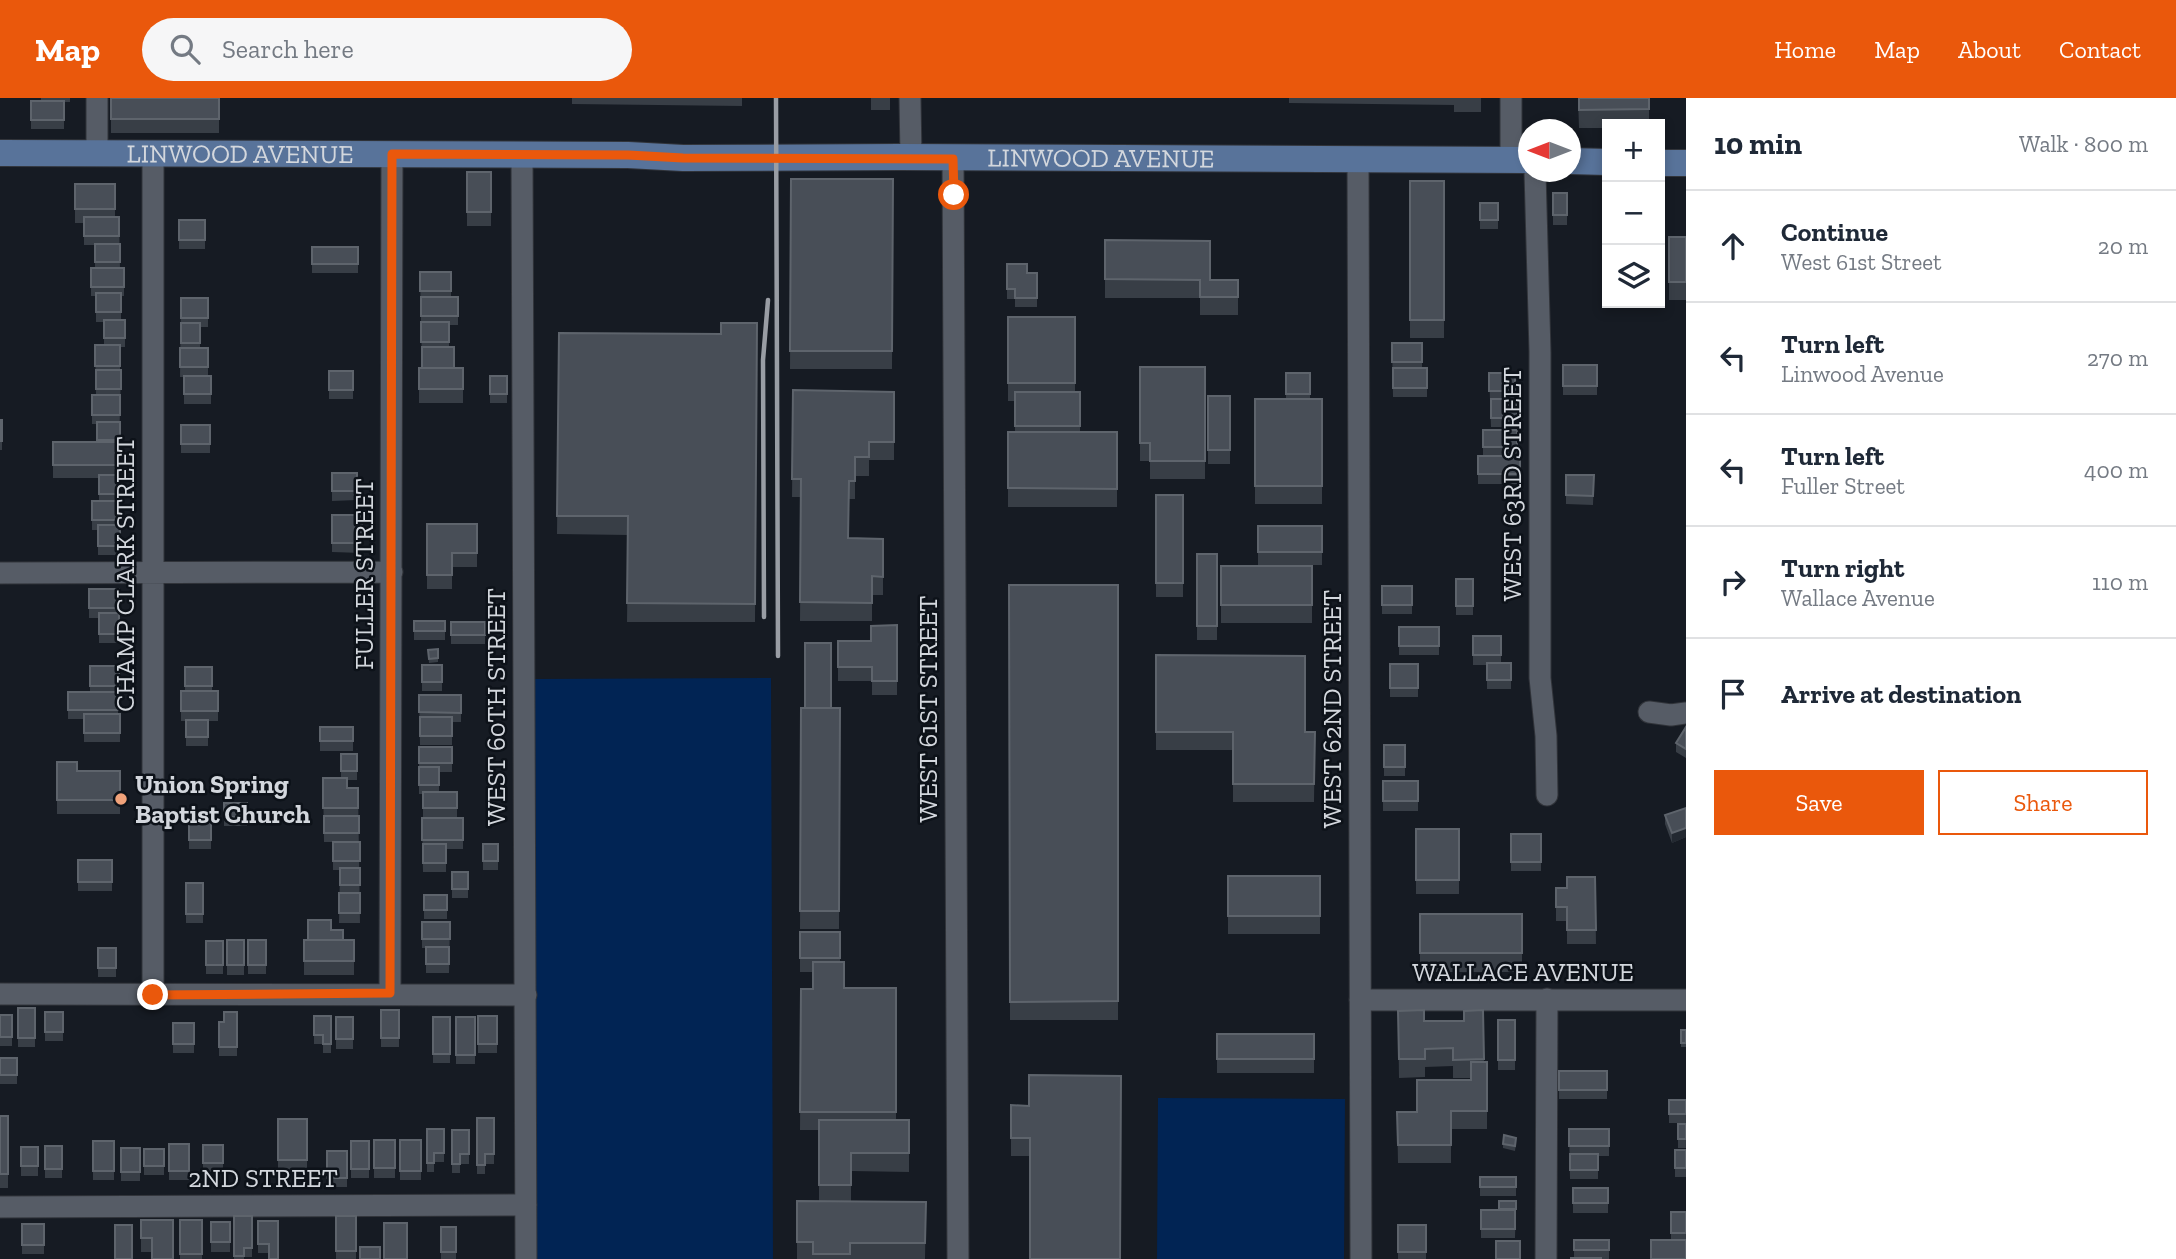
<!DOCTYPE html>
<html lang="en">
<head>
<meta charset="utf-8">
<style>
	body { margin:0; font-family:"Zilla Slab",serif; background:#f6f6f7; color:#1f2937 }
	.controls { position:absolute; right:21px; top:21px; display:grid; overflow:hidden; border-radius:0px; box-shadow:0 4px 10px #0003 }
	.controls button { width:63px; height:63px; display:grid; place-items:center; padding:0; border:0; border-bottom:2px solid #e0e1e3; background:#fff; color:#1f2937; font:35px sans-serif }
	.compass { position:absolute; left:1518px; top:21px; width:63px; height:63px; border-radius:50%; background:#fff; box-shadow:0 4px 10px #0003; rotate:270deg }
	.stop { position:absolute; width:21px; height:21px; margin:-16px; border:5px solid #ea580c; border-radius:50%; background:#fff }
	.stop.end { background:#ea580c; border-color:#fff; box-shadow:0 2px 7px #0008 }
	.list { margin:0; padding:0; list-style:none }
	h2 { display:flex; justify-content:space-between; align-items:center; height:91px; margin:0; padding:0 28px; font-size:30px }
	h2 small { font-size:23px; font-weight:400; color:#747a83 }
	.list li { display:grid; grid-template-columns:46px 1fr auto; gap:21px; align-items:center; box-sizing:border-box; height:112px; padding:0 28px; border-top:2px solid #e0e1e3 }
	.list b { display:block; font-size:26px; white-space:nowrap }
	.list p { margin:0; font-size:23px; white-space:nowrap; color:#747a83 }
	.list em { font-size:23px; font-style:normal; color:#747a83 }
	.actions { display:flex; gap:14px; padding:21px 28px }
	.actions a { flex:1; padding:16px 0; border:2px solid #ea580c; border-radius:0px; text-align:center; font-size:24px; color:#ea580c }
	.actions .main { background:#ea580c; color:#fff }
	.icon { flex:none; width:38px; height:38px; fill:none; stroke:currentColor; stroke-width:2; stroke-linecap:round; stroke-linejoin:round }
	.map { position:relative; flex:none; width:1686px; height:1161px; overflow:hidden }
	header { display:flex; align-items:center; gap:42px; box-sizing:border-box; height:98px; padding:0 35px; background:#ea580c; color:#fff }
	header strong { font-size:33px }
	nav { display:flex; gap:38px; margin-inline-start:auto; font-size:24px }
	.search { width:490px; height:63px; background:#f6f6f7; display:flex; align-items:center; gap:18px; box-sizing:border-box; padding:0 24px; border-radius:38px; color:#747a83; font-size:26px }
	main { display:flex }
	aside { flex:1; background:#fff }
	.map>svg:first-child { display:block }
	.green { fill:#012454 }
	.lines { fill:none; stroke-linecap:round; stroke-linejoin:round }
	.minor-casing { stroke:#31343a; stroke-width:23 }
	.major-casing { stroke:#31343a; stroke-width:28 }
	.minor { stroke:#565c66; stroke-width:21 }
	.major { stroke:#58739a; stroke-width:26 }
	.rail { stroke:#999da4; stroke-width:4.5 }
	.wall { fill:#383e46 }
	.shaded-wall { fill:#232931 }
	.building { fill:#484e57; stroke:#5e646c; stroke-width:2 }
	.route { stroke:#ea580c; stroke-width:9 }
	.poi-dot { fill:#f0a27a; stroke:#0d1219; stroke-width:2.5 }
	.labels { text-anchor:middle; stroke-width:5; stroke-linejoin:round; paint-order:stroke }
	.street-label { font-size:26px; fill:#d3d7dd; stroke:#0d1219 }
	.poi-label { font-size:26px; font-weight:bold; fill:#d3d7dd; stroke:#0d1219; text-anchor:start }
</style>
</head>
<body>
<header>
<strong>Map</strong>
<div class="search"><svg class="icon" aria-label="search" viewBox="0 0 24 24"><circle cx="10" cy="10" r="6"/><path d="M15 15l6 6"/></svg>Search here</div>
<nav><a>Home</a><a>Map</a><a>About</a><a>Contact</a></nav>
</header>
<main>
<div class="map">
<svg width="1686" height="1161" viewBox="0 0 1686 1161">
	<rect width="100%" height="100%" fill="#161b23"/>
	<path class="green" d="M771,580L773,1161H535L533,581Z
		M1158,1000L1345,1001L1344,1161H1157Z"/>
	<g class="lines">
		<g class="minor-casing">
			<path id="minor" d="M97,0V54
				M910,0L911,59
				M1511,0V63
				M153,55V897
				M522,57L526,1161
				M953,60L958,1161
				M1358,61L1361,1161
				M1535,74L1540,254V580L1546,638L1547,697
				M0,475L392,474
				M1649,614L1671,617L1686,615
				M390,895L392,56
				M0,896L526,897
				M1360,902H1686
				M0,1109L526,1107
				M1546,1161L1547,901"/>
		</g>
		<g class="major-casing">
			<g id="major">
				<path id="s1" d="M0,55L628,57L683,60L900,59L1528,62"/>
				<path d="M1570,63L1607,64"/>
				<path d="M1660,65H1686"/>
			</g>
		</g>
		<use href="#minor" class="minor"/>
		<use href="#major" class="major"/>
		<path class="rail" d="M776,0L778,558
			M764,519L763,262L768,202"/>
	</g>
	<path class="wall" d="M41,0H70V4H64V31H31V3H41Z
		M111,0H219V35H111Z
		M572,0H742V8L572,6Z
		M871,0H890V12H871Z
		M1289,0H1481V14H1454V7L1289,5Z
		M1578,0H1649V26H1607V30H1579Z
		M467,74H491V128H467Z
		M791,81H893L892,271H790Z
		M1410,83H1444V240H1410Z
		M75,86H115V119H119L120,170H124V198H121V222H125V249H120V272H121L119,351L120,457H98V432H92V403H99V380H53V344H97V326H92V297H96L95,247H104V224H96V198H91V170H95V147H84V125H75Z
		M1553,95H1567V127H1553Z
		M1480,105H1498V131H1480Z
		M179,122H205V151H179Z
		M1669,139H1686V202H1669Z
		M1105,142L1210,182H1238V217H1200V200H1105Z
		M312,149H358V175H312Z
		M1007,166L1027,175H1037V209H1015V201H1007Z
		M420,174H451V199H458V227H449V249L454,270H463V305H419V270H422Z
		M181,200H208V229H200V250H208V278H211V306H184V279H180Z
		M1008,219H1075V294H1080V334H1117V409H1008V334H1015V303H1008Z
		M757,225L755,524H627L628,437L557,436L559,235L721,236Z
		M1392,245H1422V270H1427V299H1393Z
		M1563,267H1597V297H1563Z
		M1140,269H1205V381H1150V363H1140Z
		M329,273H353V301H329Z
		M1286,275H1310V301H1322V406H1255V301H1286Z
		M1489,275H1515L1517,329H1491Z
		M490,278H507V305H490Z
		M793,292L894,294V362H869V378H855V401H849L848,440L883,441V497H872V523H800L801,399H792Z
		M1208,298H1230V366H1208Z
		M0,322H2V352H0Z
		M181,327H210V355H181Z
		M1483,332H1517V358H1483Z
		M1478,358H1520V386H1478Z
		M332,375H357V402L332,403Z
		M1566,377H1594L1593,407L1566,406Z
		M1156,397H1183V499H1156Z
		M332,417H362V455L332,454Z
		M427,426H477V469H452V491H427Z
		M1258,428H1322V467H1258Z
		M1197,456H1217V542H1197Z
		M1221,468H1312V525H1221Z
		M1456,481H1473V517H1456Z
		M1009,487H1118V922H1010Z
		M1382,488H1412V516H1382Z
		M89,491H119V545H99V520H89Z
		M414,523H445V542H414Z
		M451,524H485V546H451Z
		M897,527V597H872V583H838V543H871Z
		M1399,529H1439V557H1399Z
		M1473,538H1501V565H1511V591H1487V567H1473Z
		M438,551V564L429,565L428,552Z
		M1156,557L1305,634H1315L1314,704H1233V652H1156Z
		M1390,566H1418V599H1390Z
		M422,567H442V593H422Z
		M90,568H119L118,616H120V644H84V621H68V594H90Z
		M185,569H212V593H218V623H208V648H186V623H181V593H185Z
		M419,597H461V624H452V647H420Z
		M801,610H840L839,831H800Z
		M320,629H353V653H320Z
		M1686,629V660L1676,654V645Z
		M1384,647H1405V678H1384Z
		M419,649H452V674H439V694H457V720H423V696H419Z
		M341,656H357V682H347V690H358L360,825H339L340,772H333V744H324L323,680H341Z
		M57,664L77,673H120V716H57Z
		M1383,683H1418V713H1383Z
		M224,705H247V728H224Z
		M1686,710V739L1672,745L1665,726V717Z
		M422,720H463V751H446V774H423Z
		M189,722H211V751H189Z
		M1416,731H1459V796H1416Z
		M1511,736H1541V773H1511Z
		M483,746H498V772H483Z
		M78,762H112V793H78Z
		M452,774H468V800H452Z
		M1228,778H1320V836H1228Z
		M1595,779L1596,846H1567V823H1556V790H1567Z
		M186,785H203V825H186Z
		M424,797H447V821H424Z
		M1420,816H1522V874H1420Z
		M422,824H450L449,875H426V850H422Z
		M331,832L343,842H354V877H304V842H308Z
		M800,834H840V864L844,890H896V1022H909V1074L851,1073V1104H926L925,1161H797V1103H819V1032H800L801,891H813V874H800Z
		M227,842H244V877H227Z
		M248,842H266V876H248Z
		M206,843H223V876H206Z
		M98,850H116V879H98Z
		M18,910H35V949H18Z
		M381,912H399V949H381Z
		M1483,912L1484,964H1487V1031H1451V1065H1398L1397,1014H1417L1471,982V980H1453V968L1425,969V979L1399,980L1398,913L1424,923H1464Z
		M45,914H63V943H45Z
		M237,914V958H219V924H224Z
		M0,917H12V948H0Z
		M314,918H331V955H323V946H314Z
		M478,918H497V955H478Z
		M336,919H353V951H336Z
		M433,919H450V965H433Z
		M456,919H475V966H456Z
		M1498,922H1515V972H1498Z
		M173,925H194V955H173Z
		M1681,932H1686V949H1681Z
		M1217,936H1314V975H1217Z
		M0,960H17V986H0Z
		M1559,973H1607V1001H1559Z
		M1121,978L1030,1058H1011V1007L1029,1008Z
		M1669,1002H1686V1025H1669Z
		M0,1018H8V1090H0Z
		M477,1020H494V1066H485V1076H477Z
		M278,1021H307V1076H278Z
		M1678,1026H1686V1050H1678Z
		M427,1031H444V1064H434V1074H427Z
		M1569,1031H1609V1058H1598V1081H1570Z
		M452,1032H469V1066H460V1075H452Z
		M374,1042H395V1080H374Z
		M400,1042H421V1082H400Z
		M93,1043H114V1082H93Z
		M351,1043H369V1080H351Z
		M1516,1045L1515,1053L1503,1050V1046Z
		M169,1046H189V1082H169Z
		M203,1047H223V1075H203Z
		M45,1048H62V1080H45Z
		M21,1049H38V1078H21Z
		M121,1050H140V1083H121Z
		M144,1051H164V1077H144Z
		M1675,1052H1686V1079H1675Z
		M327,1053H347V1089H327Z
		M1480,1079H1516V1098H1480Z
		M1573,1090H1608V1115H1573Z
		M1499,1103H1516L1515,1140H1481V1112H1499Z
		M1671,1114H1686V1161L1671,1142Z
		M234,1118H252V1159H244V1161H234Z
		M336,1118H356V1161H336Z
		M141,1122H173L152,1154H141Z
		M180,1122H202V1161H180Z
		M258,1123H278L269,1155H258Z
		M211,1124H230V1154H211Z
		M22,1126H44V1156H22Z
		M1398,1127H1426V1161H1398Z
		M441,1129H456V1161H441Z
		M1574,1142H1609V1161H1571L1574,1160Z"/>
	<path class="shaded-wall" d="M1686,730V739L1672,745V735Z"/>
	<path class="building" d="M111,0H219V21H111Z
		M1579,0H1649V11L1579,12Z
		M31,3H64V22H31Z
		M467,74H491V114H467Z
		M791,81H893L892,253H790Z
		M1410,83H1444V222H1410Z
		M75,86H115V111H75Z
		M1553,95H1567V117H1553Z
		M1480,105H1498V122H1480Z
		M84,119H119V138H84Z
		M179,122H205V142H179Z
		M1669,139H1686V184H1669Z
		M1105,142L1210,143V182H1238V199H1200V182L1105,181Z
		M95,146H120V164H95Z
		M312,149H358V166H312Z
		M1007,166H1027V175H1037V200H1015V191H1007Z
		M91,170H124V189H91Z
		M420,174H451V193H420Z
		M96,195H121V214H96Z
		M421,199H458V218H421Z
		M181,200H208V220H181Z
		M1008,219H1075V285H1008Z
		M104,222H125V240H104Z
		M421,224H449V244H421Z
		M181,225H200V245H181Z
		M721,225H757L755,506L627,505L628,418H557L559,235L721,236Z
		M1392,245H1422V264H1392Z
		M95,247H120V268H95Z
		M422,249H454V270H422Z
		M180,250H208V269H180Z
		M1563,267H1597V288H1563Z
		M1140,269H1205V363H1150V345H1140Z
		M419,270H463V291H419Z
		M1393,270H1427V290H1393Z
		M96,272H121V291H96Z
		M329,273H353V292H329Z
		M1286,275H1310V296H1286Z
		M1489,275H1515V293H1489Z
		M184,278H211V296H184Z
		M490,278H507V296H490Z
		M793,292L894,294V344H869V359H855V383H849L848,440L883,441V479L872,478V505L800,504L801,381H792Z
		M1015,294H1080V328H1015Z
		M92,297H120V317H92Z
		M1208,298H1230V352H1208Z
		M1255,301H1322V388H1255Z
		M1491,301H1517V320H1491Z
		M0,322H2V343H0Z
		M97,324H120V342H97Z
		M181,327H210V346H181Z
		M1483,332H1517V349H1483Z
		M1008,334H1117V391L1008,390Z
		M53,344H119V367H53Z
		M1478,358H1520V376H1478Z
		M332,375H357V393H332Z
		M99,377H120V396H99Z
		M1566,377H1594L1593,398L1566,397Z
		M1156,397H1183V485H1156Z
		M92,403H120V422H92Z
		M332,417H362V445H332Z
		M427,426H477V455H452V477H427Z
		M98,427H120V448H98Z
		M1258,428H1322V454H1258Z
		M1197,456H1217V528H1197Z
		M1221,468H1312V507H1221Z
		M1456,481H1473V508H1456Z
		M1009,487H1118V903L1010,904Z
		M1382,488H1412V507H1382Z
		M89,491H119V510H89Z
		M99,515H119V536H99Z
		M414,523H445V533H414Z
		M451,524H485V537H451Z
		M897,527V583H872V569H838V543H871V528Z
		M1399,529H1439V548H1399Z
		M1473,538H1501V557H1473Z
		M805,545H831V610H805Z
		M438,551V560L429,561L428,552Z
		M1156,557L1305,558V634H1315L1314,686H1233V634H1156Z
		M1487,565H1511V582H1487Z
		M1390,566H1418V590H1390Z
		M422,567H442V584H422Z
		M90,568H119V588H90Z
		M185,569H212V588H185Z
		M181,593H218V613H181Z
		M68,594H118V612H68Z
		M419,597H461V615L419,614Z
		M801,610H840L839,813H800Z
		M84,616H120V635H84Z
		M420,619H452V638H420Z
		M186,622H208V639H186Z
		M320,629H353V643H320Z
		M1686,629V651L1676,645Z
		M1384,647H1405V669H1384Z
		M419,649H452V665H419Z
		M341,656H357V673H341Z
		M57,664H77V673H120V702H57Z
		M419,669H439V687H419Z
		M323,680H347V690H358V710H323Z
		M1383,683H1418V703H1383Z
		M423,694H457V710H423Z
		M224,705H247V719H224Z
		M1686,710V730L1672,735L1665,717Z
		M324,718H359V735H324Z
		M422,720H463V742H422Z
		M189,722H211V742H189Z
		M1416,731H1459V782H1416Z
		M1511,736H1541V764H1511Z
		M333,744H360V763H333Z
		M423,746H446V765H423Z
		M483,746H498V763H483Z
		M78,762H112V784H78Z
		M340,770H360V787H340Z
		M452,774H468V791H452Z
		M1228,778H1320V818H1228Z
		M1567,779H1595L1596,832H1567V809H1556V790H1567Z
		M186,785H203V816H186Z
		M339,795H360V815H339Z
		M424,797H447V812H424Z
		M1420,816H1522V855H1420Z
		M308,822H331V832H343V842H308Z
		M422,824H450V841H422Z
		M800,834H840V860H800Z
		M227,842H244V867H227Z
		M248,842H266V867H248Z
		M304,842H354V863H304Z
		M206,843H223V867H206Z
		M426,849H449V866H426Z
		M98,850H116V870H98Z
		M813,864H844V890H896V1014H800L801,891H813Z
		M18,910H35V940H18Z
		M381,912H399V940H381Z
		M1424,912V923H1464V913L1483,912L1484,961L1453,962V950L1425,951V961H1399L1398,913Z
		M45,914H63V934H45Z
		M224,914H237V949H219V924H224Z
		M0,917H12V939H0Z
		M314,918H331V946H323V937H314Z
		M478,918H497V946H478Z
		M336,919H353V941H336Z
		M433,919H450V956H433Z
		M456,919H475V957H456Z
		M1498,922H1515V962H1498Z
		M173,925H194V946H173Z
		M1681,932H1686V945H1681Z
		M1217,936H1314V961H1217Z
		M0,960H17V977H0Z
		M1471,964H1487V1013H1451V1047H1398L1397,1014H1417V982H1471Z
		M1559,973H1607V992H1559Z
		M1029,977L1121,978L1120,1161H1030V1040H1011V1007L1029,1008Z
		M1669,1002H1686V1016H1669Z
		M0,1018H8V1076H0Z
		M477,1020H494V1056H485V1067H477Z
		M278,1021H307V1062H278Z
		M819,1022H909V1055H851V1087H819Z
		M1678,1026H1686V1041H1678Z
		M427,1031H444V1055H434V1065H427Z
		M1569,1031H1609V1048H1569Z
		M452,1032H469V1056H460V1066H452Z
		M1504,1037L1516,1040L1515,1048L1503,1046Z
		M374,1042H395V1070H374Z
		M400,1042H421V1073H400Z
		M93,1043H114V1073H93Z
		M351,1043H369V1071H351Z
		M169,1046H189V1073H169Z
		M203,1047H223V1065H203Z
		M45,1048H62V1071H45Z
		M21,1049H38V1068H21Z
		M121,1050H140V1074H121Z
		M144,1051H164V1068H144Z
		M1675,1052H1686V1070H1675Z
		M327,1053H347V1080H327Z
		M1570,1056H1598V1072H1570Z
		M1480,1079H1516V1089H1480Z
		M1573,1090H1608V1105H1573Z
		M797,1103L926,1104L925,1145H850V1156H813V1144H797Z
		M1499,1103H1516V1111H1499Z
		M1481,1112H1515V1131H1481Z
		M1671,1114H1686V1135H1671Z
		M234,1118H252V1150H244V1158H234Z
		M336,1118H356V1153H336Z
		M141,1122H173V1161H152V1140H141Z
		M180,1122H202V1156H180Z
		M258,1123H278V1161H269V1146H258Z
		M211,1124H230V1144H211Z
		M384,1125H407V1161H384Z
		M22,1126H44V1147H22Z
		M115,1127H132V1161H115Z
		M1398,1127H1426V1154H1398Z
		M441,1129H456V1154H441Z
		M1574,1142H1609V1152H1574Z
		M1651,1142H1686V1161H1651Z
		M1496,1143H1520V1161H1496Z
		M360,1149H380V1161H360Z
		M1571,1160H1601V1161H1571Z"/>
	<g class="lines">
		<path class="route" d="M153,897L390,895L392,56L628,57L683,60L953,61L954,97"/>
	</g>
	<circle class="poi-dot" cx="121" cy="701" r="7"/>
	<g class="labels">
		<g class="street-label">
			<text dy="9" stroke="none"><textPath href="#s1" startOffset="240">LINWOOD AVENUE</textPath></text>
			<text dy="9" stroke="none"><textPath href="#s1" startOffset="1101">LINWOOD AVENUE</textPath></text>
			<text transform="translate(1512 386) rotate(-90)" y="9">WEST 63RD STREET</text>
			<text transform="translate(125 476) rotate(-90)" y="9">CHAMP CLARK STREET</text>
			<text transform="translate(364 476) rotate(-90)" y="9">FULLER STREET</text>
			<text transform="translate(496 609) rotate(-90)" y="9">WEST 60TH STREET</text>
			<text transform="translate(928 611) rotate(-90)" y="9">WEST 61ST STREET</text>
			<text transform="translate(1332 611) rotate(-90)" y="9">WEST 62ND STREET</text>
			<text x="1523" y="883">WALLACE AVENUE</text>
			<text x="263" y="1089">2ND STREET</text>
		</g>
		<g class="poi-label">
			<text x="135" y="695">Union Spring<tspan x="135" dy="30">Baptist Church</tspan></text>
		</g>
	</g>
</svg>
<div class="controls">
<button>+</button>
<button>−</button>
<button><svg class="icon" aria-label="layers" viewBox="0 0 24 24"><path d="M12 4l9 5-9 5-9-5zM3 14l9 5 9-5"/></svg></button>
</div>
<svg class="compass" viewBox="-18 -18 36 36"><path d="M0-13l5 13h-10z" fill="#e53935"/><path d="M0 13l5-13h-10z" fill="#747a83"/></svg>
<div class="stop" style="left:954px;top:97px"></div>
<div class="stop end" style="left:153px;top:897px"></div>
</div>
<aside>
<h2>10 min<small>Walk · 800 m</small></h2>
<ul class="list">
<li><svg class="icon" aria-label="ahead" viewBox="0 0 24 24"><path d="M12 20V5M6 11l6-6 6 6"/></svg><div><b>Continue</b><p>West 61st Street</p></div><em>20 m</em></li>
<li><svg class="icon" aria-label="left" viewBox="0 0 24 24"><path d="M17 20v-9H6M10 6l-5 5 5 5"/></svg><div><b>Turn left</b><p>Linwood Avenue</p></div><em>270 m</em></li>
<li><svg class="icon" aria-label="left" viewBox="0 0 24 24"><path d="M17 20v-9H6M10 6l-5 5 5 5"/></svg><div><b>Turn left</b><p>Fuller Street</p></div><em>400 m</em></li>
<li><svg class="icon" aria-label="right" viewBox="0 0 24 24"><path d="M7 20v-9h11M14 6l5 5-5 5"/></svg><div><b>Turn right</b><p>Wallace Avenue</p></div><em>110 m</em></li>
<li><svg class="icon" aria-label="arrive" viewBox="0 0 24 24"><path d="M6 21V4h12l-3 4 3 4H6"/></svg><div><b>Arrive at destination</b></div></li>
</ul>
<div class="actions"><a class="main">Save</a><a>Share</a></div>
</aside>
</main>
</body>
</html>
